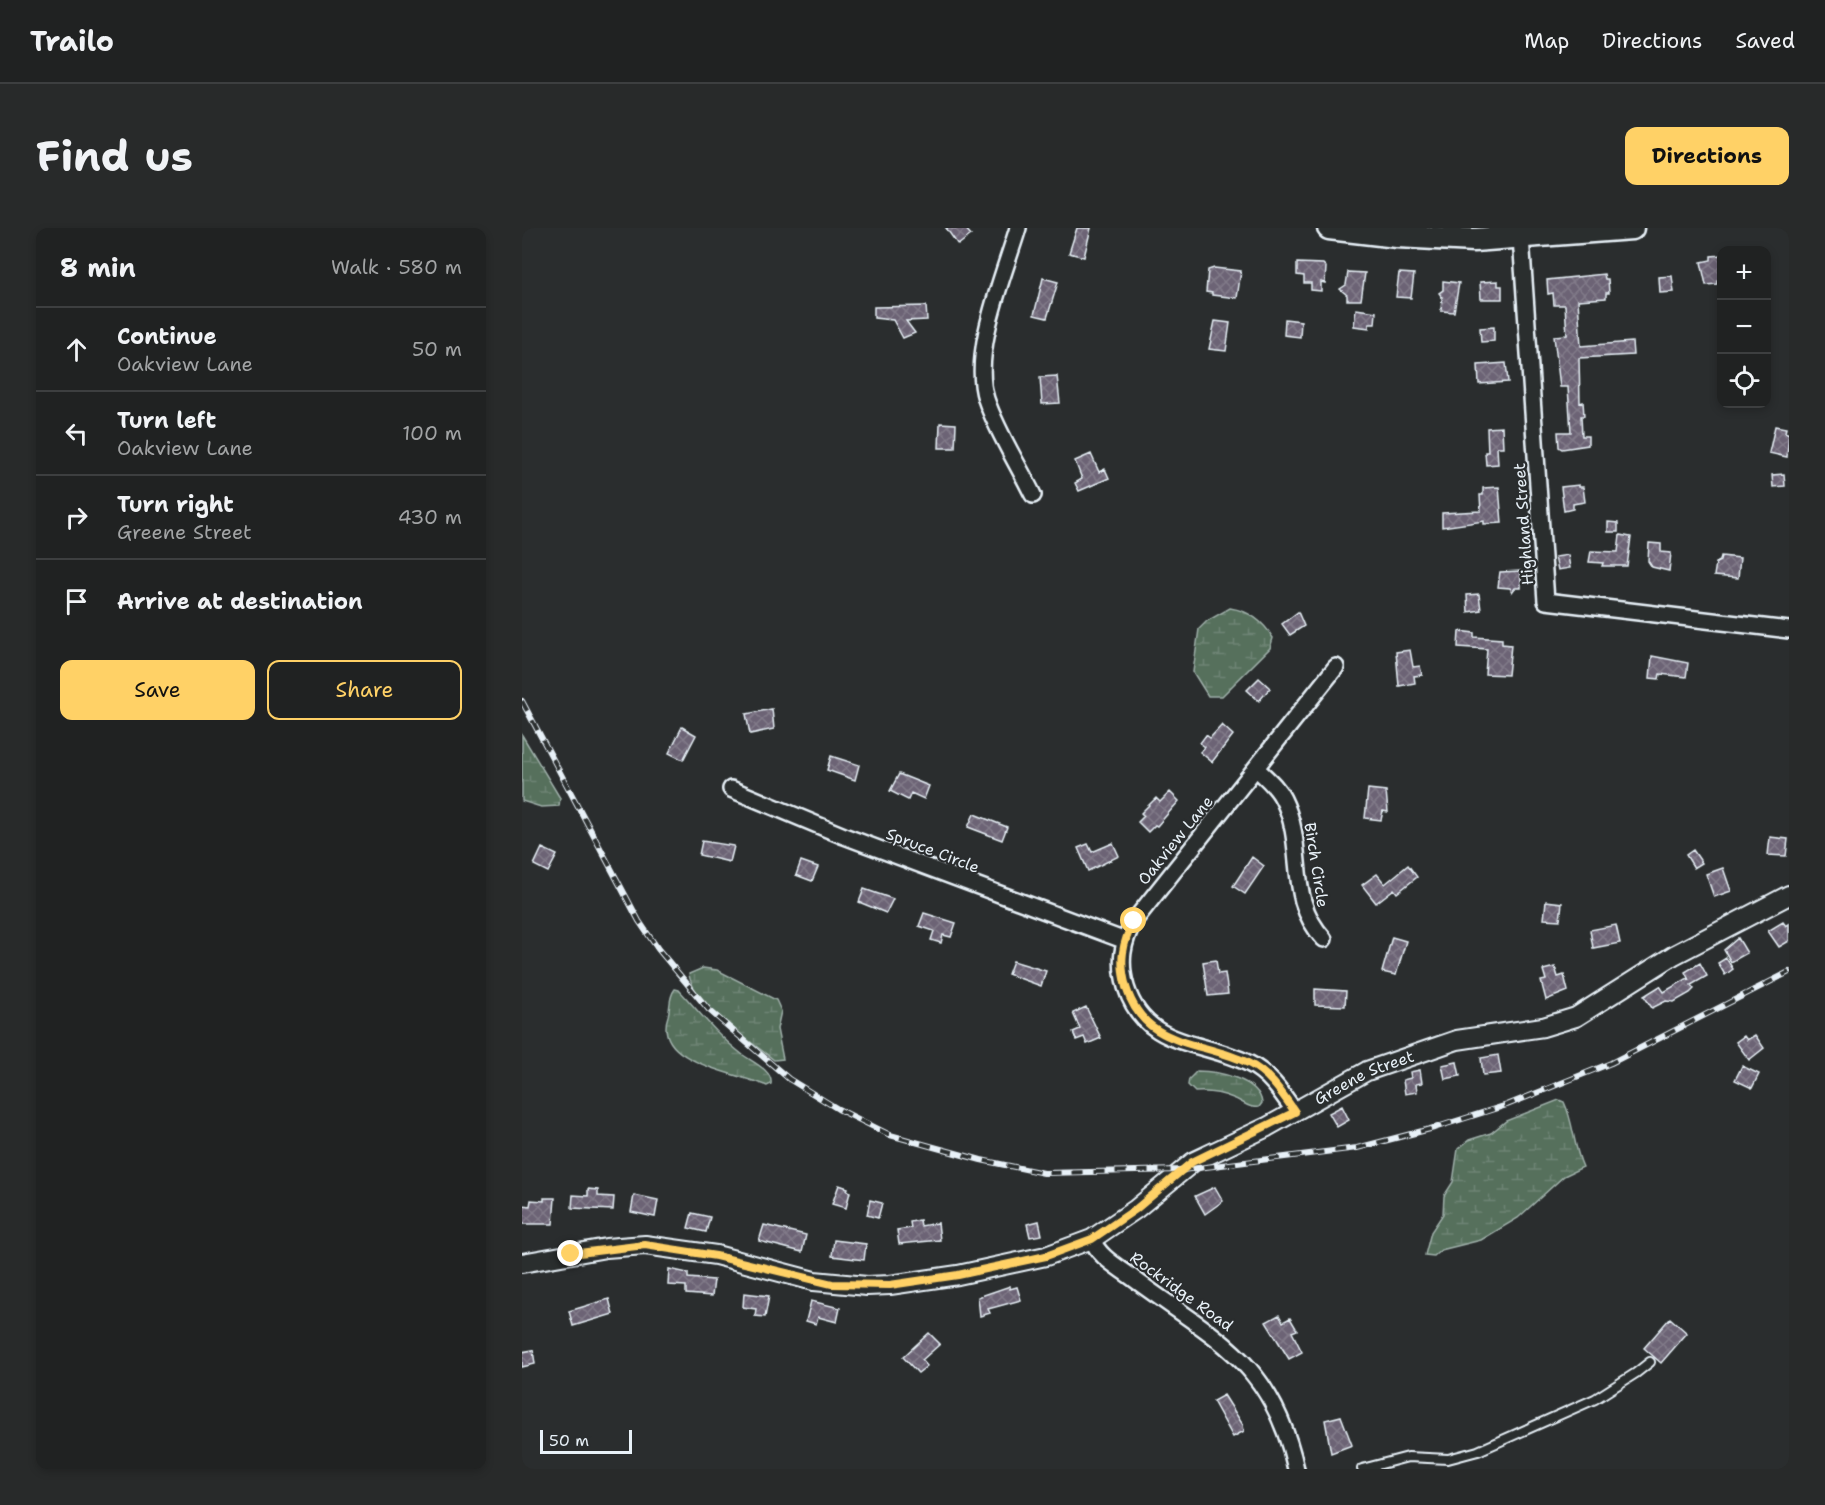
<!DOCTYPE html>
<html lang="en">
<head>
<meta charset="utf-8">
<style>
	body { margin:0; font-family:"Shantell Sans",sans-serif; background:#282a2a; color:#f1f3f6 }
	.controls { position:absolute; right:18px; top:18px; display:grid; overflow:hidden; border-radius:12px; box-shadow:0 3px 9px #0003 }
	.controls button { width:54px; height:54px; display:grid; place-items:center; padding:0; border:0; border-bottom:2px solid #3d3f40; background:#202222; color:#f1f3f6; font:30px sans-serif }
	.scale { position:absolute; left:18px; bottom:15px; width:92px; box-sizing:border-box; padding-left:6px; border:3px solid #e8f1f8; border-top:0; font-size:16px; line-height:21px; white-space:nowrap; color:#e8f1f8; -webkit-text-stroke:4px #2a2d2e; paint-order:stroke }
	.stop { position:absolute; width:18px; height:18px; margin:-14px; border:4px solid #ffd166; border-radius:50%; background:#fff }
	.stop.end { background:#ffd166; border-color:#fff; box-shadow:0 2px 6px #0008 }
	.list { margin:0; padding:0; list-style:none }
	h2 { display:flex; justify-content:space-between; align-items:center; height:78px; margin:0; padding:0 24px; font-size:26px }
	h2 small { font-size:20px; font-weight:400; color:#a2a4a5 }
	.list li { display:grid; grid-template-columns:39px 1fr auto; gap:18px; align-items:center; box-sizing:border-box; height:84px; padding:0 24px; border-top:2px solid #3d3f40 }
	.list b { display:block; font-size:22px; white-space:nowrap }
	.list p { margin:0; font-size:20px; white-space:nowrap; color:#a2a4a5 }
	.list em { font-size:20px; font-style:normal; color:#a2a4a5 }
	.actions { display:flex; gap:12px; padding:18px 24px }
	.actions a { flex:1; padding:14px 0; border:2px solid #ffd166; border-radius:12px; text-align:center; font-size:21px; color:#ffd166 }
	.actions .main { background:#ffd166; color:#111 }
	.icon { flex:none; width:33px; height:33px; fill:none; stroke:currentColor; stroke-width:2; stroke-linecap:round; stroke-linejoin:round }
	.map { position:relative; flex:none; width:1267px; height:1241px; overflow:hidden; border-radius:12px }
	header { display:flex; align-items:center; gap:36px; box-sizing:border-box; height:84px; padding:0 30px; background:#202222; border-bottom:2px solid #3d3f40 }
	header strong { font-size:28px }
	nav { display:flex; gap:33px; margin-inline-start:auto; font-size:21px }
	.intro { display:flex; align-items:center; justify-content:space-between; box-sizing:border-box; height:144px; padding:0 36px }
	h1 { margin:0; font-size:42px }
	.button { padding:15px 27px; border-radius:12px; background:#ffd166; color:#111; font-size:21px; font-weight:700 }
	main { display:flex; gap:36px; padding:0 36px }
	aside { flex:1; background:#202222; border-radius:12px; box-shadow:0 3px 9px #0003 }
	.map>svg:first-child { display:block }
	.wetland { fill:url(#wetland-marsh); stroke:#9fb0aa; stroke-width:1.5 }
	.building { fill:url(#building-cross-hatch); stroke:#e8f1f8; stroke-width:1.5 }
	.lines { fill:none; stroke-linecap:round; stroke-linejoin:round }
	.service-casing { stroke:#e8f1f8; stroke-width:12 }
	.minor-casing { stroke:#e8f1f8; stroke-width:20 }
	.tertiary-casing { stroke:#e8f1f8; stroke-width:22 }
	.primary-casing { stroke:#e8f1f8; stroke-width:27 }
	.service { stroke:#2a2d2e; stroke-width:8 }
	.minor { stroke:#2a2d2e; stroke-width:15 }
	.tertiary { stroke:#2a2d2e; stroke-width:18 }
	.primary { stroke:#2a2d2e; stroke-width:22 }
	.rail-casing { stroke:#e8f1f8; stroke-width:6 }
	.rail { stroke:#2a2d2e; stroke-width:4; stroke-dasharray:11; stroke-linecap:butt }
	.route { stroke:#ffd166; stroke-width:8 }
	.labels { text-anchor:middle; stroke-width:4.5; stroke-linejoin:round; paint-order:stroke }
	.street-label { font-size:16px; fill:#e8f1f8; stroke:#2a2d2e }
</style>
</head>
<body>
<header>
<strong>Trailo</strong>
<nav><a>Map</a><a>Directions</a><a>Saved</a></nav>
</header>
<div class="intro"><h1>Find us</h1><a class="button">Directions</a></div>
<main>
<aside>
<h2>8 min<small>Walk · 580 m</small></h2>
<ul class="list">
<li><svg class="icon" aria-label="ahead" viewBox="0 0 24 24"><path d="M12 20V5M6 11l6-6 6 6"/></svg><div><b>Continue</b><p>Oakview Lane</p></div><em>50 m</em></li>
<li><svg class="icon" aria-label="left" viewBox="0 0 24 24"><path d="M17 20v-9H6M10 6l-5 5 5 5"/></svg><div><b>Turn left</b><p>Oakview Lane</p></div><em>100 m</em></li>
<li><svg class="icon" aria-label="right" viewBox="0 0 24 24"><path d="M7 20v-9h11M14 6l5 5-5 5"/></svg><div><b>Turn right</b><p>Greene Street</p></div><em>430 m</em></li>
<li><svg class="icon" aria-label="arrive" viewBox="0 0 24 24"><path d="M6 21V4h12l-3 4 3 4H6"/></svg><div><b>Arrive at destination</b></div></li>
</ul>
<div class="actions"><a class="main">Save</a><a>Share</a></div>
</aside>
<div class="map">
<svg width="1267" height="1241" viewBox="0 0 1267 1241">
	<defs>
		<pattern id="wetland-marsh" width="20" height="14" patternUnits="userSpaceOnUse" patternTransform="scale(1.5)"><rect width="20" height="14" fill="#566f5c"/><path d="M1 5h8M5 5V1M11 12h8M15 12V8" fill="none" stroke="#6e8474"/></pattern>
		<pattern id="building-cross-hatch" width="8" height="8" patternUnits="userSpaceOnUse" patternTransform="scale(1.5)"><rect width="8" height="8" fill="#6c6374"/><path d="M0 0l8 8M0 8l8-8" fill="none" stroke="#817a89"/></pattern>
	</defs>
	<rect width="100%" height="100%" fill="#2a2d2e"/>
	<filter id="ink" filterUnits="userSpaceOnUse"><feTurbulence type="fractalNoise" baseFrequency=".0167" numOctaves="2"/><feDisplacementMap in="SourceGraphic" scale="12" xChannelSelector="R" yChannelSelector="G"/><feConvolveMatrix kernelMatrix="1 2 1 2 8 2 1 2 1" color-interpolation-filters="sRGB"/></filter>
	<g filter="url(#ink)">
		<path class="wetland" d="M708,380C728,383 741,393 751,410L748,420L700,468H686L671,444L677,401L685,393Z
			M0,507L38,570L37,578L19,579L0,573Z
			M181,740L195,742L254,772L259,783L255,801L261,831L252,832C230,814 170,775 167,746Z
			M153,761L157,762C178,785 196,808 221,827C231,834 251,843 249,856L245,858C214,844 130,835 146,788C149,778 146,770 153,761Z
			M675,843C695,843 737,851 740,875L737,879C727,881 720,873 711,870C699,865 686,863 673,864L666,857L667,851Z
			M1037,872L1042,874C1052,895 1051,918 1061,939L1042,948L996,990L959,1012L919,1022L912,1028L903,1027L909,1004L921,986L922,968L931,954L936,921L947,912L969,905L984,893Z"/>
		<path class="building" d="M424,0H443L449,7L436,17Z
			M555,0H569L562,29L547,25Z
			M1200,27V53H1195V56L1184,57L1179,34L1189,32V28Z
			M775,35L801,36L804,39L803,55L799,54V63L789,62V55H782V48L775,47Z
			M692,40L719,43L715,70L690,67V65L684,64L686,42Z
			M826,44L843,45L839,72H825V67L818,61L824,57Z
			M877,45L892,46L889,70L874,69Z
			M1082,46L1083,51H1086L1087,65H1084V70L1056,72L1059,118L1110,114L1111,127L1057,130L1058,175L1061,174L1062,188H1059L1060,208H1066V217L1040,221L1037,219L1036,204H1049L1046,159H1038L1032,108L1045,107L1043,77H1032L1031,65L1026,66L1025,52Z
			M1150,48L1152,64L1138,65L1137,49Z
			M521,50L536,54L525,90L512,87Z
			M921,53L937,55L932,84L919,83L920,69L917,65L921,62Z
			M976,53V58H980V71H959L958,54Z
			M404,78L405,92L384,93L393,105L381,110L371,92L352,90V79Z
			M834,81L854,84L853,96H847V100L832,98Z
			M763,91L779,93L778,109L762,107Z
			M693,93L708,95L704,123L687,121Z
			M972,99V113L959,114L958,100Z
			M984,135L986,154L957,156L956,137Z
			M535,148L538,175L520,176L518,149Z
			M418,195L434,196L433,220H417Z
			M1253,198L1264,200L1263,204L1267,206L1265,229L1247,225Z
			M980,199L981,219H975L976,236L964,237L963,224H966L965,200Z
			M569,226L577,244L583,241L587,250L557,263L553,255L560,251L553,233Z
			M1262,246L1263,258L1251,259L1250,247Z
			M1057,257V259H1061L1063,274L1051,276V281L1042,283L1039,259Z
			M977,259L980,295L962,296V293L920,299V285L959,283L958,267H961V260Z
			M1086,294L1096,295V304H1086Z
			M1098,307L1109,309L1105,338H1080L1081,335L1067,334L1069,323L1096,324Z
			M1127,315L1139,316V324L1149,325L1147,343L1130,339L1126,333Z
			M1046,327L1048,340L1036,342L1033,329Z
			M1199,328L1218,330L1216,350L1192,348L1194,335L1198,333Z
			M999,343V360H993L990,364L988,360L976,359L978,344Z
			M957,366L959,382L946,384L945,367Z
			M776,384L782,398L768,407L760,396Z
			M937,403L952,405V409L980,411V416L989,417L986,447L963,446L965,421L936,419Z
			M888,422L891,439L898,438L900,447L892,448L893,455L877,458L874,424Z
			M1130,428L1166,435L1164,449L1138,446L1137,451L1128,450Z
			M737,450L748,460L737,473L725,462Z
			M250,481L252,501L228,506L224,486Z
			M700,497L711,507L690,534L678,524L683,519L678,515L684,507L688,510Z
			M160,499L174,507L161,532L147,525Z
			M309,528L337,537L333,552L305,542Z
			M377,546L407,558L402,571L389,565L386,572L368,563Z
			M846,561L864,563L866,584L861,583L859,592L843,590Z
			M648,564L657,573L635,598L633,597L626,604L616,594L622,588L619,585L634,570L638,574Z
			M452,586L485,599L480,612L446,599Z
			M1248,609L1266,611L1264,628L1246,627Z
			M180,613L212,618L208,634L177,627Z
			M591,615L597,628L566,643L556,620L566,616L570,624Z
			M20,620L35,627L26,644L12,637Z
			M1171,622L1180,635L1172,640L1164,627Z
			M730,629L742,638L723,666L711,658Z
			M279,633L296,639L290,653L274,647Z
			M886,637L895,649L875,665L872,661L854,675L840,657L855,646L863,656Z
			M1201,640L1209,663L1192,669L1184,646Z
			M342,661L371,671L364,685L337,674Z
			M1024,673L1040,675L1038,692L1022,691Z
			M402,685L434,695L429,709L421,707L419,715L409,712L412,703L397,698Z
			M1261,694L1264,698L1267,696V713L1257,719L1246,703Z
			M1094,697L1098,715L1071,720L1068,702Z
			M870,709L884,713L874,747L860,744Z
			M1216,710L1225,725L1209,734L1202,722Z
			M1204,730L1211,741L1203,747L1196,735Z
			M694,732L696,746L703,745L706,766L686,768L681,734Z
			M491,733L524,743L519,758L486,746Z
			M1178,735L1185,748L1169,757L1172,761L1168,765L1152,774L1144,773L1130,780L1122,768L1138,758L1142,764L1166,750L1167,752L1163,744Z
			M1033,739L1036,749L1042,747L1046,763L1024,772L1019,753L1024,752L1021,742Z
			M793,761L824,763L823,778L793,777Z
			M564,779L579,810L565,816L562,809L554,812L551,804L558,801L551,785Z
			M1233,807L1242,820L1227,832L1214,814L1222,808L1225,812Z
			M976,827L979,845L961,847L959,830Z
			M935,834L938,848L923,851L920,837Z
			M1220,838L1237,846L1230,860L1213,852Z
			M898,842L900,855L894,856L895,864L883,866L881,852L889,850L888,844Z
			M820,878L827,892L815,899L807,885Z
			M317,957L326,960L325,963L328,964L324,980L310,976Z
			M693,959L701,973L683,986L673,968Z
			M66,961L76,962V968L92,969L91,982L50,980L51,967L66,968Z
			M112,967L136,972L133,989L109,984Z
			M22,970H33L31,996H0L1,977L8,978L9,972L22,973Z
			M348,972L360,975L356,990L345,987Z
			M170,985L188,989L184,1004L166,1000Z
			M398,992L399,998L416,995L418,1012L377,1016L375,1002L389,1000L388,994Z
			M517,993L520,1007L508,1009L505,996Z
			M242,997L284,1007L280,1024L237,1013Z
			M312,1012L344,1016L342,1032L310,1028Z
			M147,1041L166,1045V1050L192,1052L190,1068L164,1066V1058L146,1057Z
			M488,1058V1061L495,1059L499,1072L466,1081L468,1085L458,1088L456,1069Z
			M222,1065L247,1068L243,1089L233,1088L234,1081L221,1079Z
			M87,1071L91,1086L51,1098L47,1083Z
			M289,1073L318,1080L315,1094L296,1089L294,1096L284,1093Z
			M757,1087L761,1094L768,1090L775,1102L770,1104L780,1124L767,1131L744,1094Z
			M1148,1090L1165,1105L1139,1135L1122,1120Z
			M407,1105L418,1116L400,1132L405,1138L396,1145L381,1129Z
			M11,1122L13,1136L0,1139V1124Z
			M702,1167L721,1197L722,1203L711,1209L691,1173Z
			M819,1188L830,1217L809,1225L803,1192Z"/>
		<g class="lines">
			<g class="service-casing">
				<path id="service" d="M840,1241L886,1229L926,1231L956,1223L1073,1171L1114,1145L1128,1134"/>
			</g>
			<g class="minor-casing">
				<path id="minor" d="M496,0C482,47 449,124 464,171C475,204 496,236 511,267
					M999,9L1024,373L1267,402
					M734,540C743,549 755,558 761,571C785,619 763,669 802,711
					M209,561L322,608L601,712
					M773,884C760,865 747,845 726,835C679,812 623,820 604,759C597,734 600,715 612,693L814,439
					M570,1011C577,1030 597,1039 612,1051C693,1111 750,1132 774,1241"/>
			</g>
			<g class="tertiary-casing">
				<g id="tertiary">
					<path id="s1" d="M0,1035L84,1020L123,1017L194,1027L292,1053L345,1058L368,1057L436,1047L524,1028L570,1011L614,981L671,934L745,899L845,843L935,812L1021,799L1054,789L1152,727L1267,667"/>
				</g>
			</g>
			<g class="primary-casing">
				<path id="primary" d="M807,0L875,8L952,12L1110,0"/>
			</g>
			<use href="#service" class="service"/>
			<use href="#minor" class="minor"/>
			<use href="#tertiary" class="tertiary"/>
			<use href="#primary" class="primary"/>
			<g class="rail-casing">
				<path id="rail" d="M0,473L117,693L136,721L187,782L267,851L316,881L368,907L459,932L522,945L660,942L835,920L912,900L985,877L1089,835L1267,744"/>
			</g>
			<use href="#rail" class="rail"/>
		</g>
	</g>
	<g class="lines" filter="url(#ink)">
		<path class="route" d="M49,1026L123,1017L194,1028L310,1056L368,1057L436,1047L524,1028L570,1011L614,981L670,934L773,884C760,865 747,845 726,835C679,812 623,821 604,759C597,734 600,715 612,693"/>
	</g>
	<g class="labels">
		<g class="street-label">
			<text transform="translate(1001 296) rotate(-94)" y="6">Highland Street</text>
			<text transform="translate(653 612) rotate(-51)" y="6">Oakview Lane</text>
			<text transform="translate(411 622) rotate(21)" y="6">Spruce Circle</text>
			<text transform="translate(795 637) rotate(81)" y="6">Birch Circle</text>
			<text dy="6" stroke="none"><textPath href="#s1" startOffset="900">Greene Street</textPath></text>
			<text transform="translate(660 1063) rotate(36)" y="6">Rockridge Road</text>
		</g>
	</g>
</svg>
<div class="controls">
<button>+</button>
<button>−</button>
<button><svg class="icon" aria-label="locate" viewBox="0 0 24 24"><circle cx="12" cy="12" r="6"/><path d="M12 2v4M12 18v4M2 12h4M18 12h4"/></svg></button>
</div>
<div class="scale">50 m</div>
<div class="stop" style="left:612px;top:693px"></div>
<div class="stop end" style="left:49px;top:1026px"></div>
</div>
</main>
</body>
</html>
